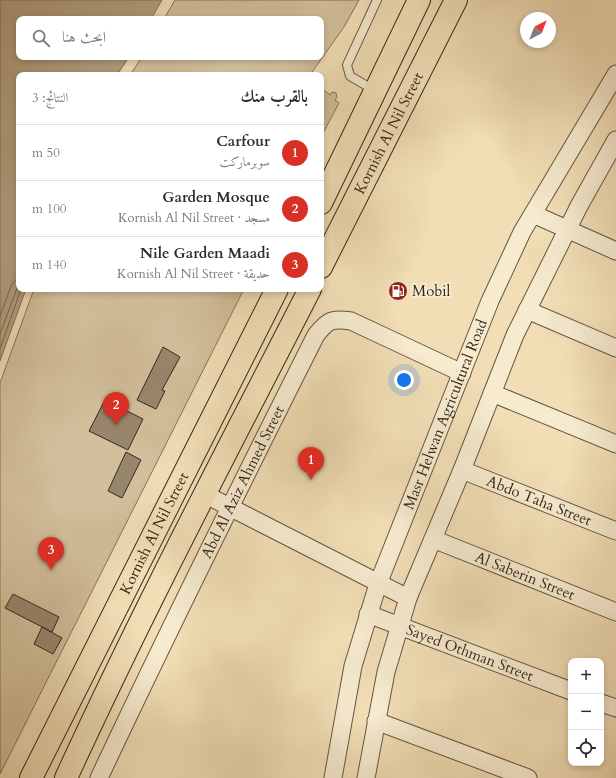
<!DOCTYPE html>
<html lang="ar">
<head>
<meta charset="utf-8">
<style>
	body { margin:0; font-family:Cardo,Amiri,serif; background:#f2f2f3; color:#2b2b33; direction:rtl }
	.controls { position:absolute; right:12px; bottom:12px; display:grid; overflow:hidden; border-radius:8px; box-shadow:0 2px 6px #0003 }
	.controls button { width:36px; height:36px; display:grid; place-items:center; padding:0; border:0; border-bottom:1px solid #e1e1e2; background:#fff; color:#2b2b33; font:20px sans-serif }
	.compass { position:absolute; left:520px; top:12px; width:36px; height:36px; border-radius:50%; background:#fff; box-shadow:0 2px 6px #0003; rotate:42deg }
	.you { position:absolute; left:404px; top:380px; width:14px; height:14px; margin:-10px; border:3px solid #fff; border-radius:50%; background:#1a73e8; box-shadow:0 0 0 6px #1a73e833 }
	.badge { display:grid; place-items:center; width:26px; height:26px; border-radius:50%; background:#d93025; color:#fff; font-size:13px; font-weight:700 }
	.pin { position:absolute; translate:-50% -33px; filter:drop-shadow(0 1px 2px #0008) }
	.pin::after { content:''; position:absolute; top:21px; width:14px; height:12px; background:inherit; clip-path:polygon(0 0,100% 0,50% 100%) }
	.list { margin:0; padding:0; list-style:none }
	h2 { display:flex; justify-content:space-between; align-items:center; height:52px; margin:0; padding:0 16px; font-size:17px }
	h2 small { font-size:13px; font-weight:400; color:#7c7c81 }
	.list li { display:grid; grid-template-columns:26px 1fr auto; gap:12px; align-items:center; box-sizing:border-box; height:56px; padding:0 16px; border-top:1px solid #e1e1e2 }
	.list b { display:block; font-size:15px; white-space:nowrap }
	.list p { margin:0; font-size:13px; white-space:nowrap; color:#7c7c81 }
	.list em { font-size:13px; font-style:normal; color:#7c7c81 }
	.icon { flex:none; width:22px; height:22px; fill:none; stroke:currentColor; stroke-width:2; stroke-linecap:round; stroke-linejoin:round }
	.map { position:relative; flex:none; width:616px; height:778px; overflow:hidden; direction:ltr }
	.search { position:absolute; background:#fff; box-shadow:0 2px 6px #0003; left:16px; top:16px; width:308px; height:44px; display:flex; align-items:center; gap:10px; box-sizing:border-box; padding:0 14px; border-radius:8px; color:#7c7c81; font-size:15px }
	.panel { position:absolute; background:#fff; box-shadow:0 2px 6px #0003; left:16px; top:72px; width:308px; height:220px; border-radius:8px; direction:rtl }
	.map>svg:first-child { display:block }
	.green { fill:#d2bf9b; stroke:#85735c }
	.water { fill:#b2a081; stroke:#817059 }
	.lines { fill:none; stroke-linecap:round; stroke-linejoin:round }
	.shore { stroke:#75644f; stroke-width:1 }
	.building { fill:#98866c; stroke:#38271d }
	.lane-casing { stroke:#665543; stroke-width:10 }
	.street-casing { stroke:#665543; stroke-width:19 }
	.highway-casing { stroke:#38271d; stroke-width:24 }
	.lane { stroke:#f6eacf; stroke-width:8 }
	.street { stroke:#f6eacf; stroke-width:17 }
	.highway { stroke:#f1deb5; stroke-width:22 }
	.labels { text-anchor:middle; stroke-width:4; stroke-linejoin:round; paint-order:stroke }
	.street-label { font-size:15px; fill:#38271d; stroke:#f6eacf }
	.poi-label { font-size:15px; fill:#38271d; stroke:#f6eacf; text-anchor:start }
</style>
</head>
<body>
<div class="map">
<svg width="616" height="778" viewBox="0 0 616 778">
	<rect width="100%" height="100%" fill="#f1deb5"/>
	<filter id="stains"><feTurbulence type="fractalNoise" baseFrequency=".005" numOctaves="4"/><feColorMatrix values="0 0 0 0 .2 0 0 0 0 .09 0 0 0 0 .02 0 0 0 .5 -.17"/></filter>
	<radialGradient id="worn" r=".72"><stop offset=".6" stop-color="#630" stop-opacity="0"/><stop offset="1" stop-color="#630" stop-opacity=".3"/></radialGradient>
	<path class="green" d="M175,0H359L344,27L310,75H130L142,57H321V19H164Z
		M321,88L330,95L332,92L336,93L337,97L335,100L339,103L321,137Z
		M34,289H244L0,774V383Z"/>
	<path class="water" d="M0,0H162L151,19H19V57H129L117,75H19V289H26L0,361Z"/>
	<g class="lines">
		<path class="shore" d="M0,316L12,284L19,276
			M0,334L19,283
			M0,349L21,289"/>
	</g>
	<path class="building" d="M163,347L180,357L162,390L165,391L156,409L137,400Z
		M105,400L143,419L128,450L89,431Z
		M126,452L141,460L122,498L108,491Z
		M13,594L59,617L52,632L5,608Z
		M42,627L62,638L53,654L34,644Z"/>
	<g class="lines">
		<g class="lane-casing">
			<path id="lane" d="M374,90L350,76L347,65L377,0"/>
		</g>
		<g class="street-casing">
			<g id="street">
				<path d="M533,214L616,251"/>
				<path d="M527,310L616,348"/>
				<path d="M492,393L616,444"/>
				<path id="s1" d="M462,470L616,531"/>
				<path d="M204,494L408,598"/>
				<path id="s2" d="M433,539L616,612"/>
				<path id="s3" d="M368,614L571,691"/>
				<path d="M601,703L616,708"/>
				<path d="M376,721L528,778"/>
				<path id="s4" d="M99,778C169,629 242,482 316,335C328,320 332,318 351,321L462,373"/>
				<path id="s5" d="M333,778L353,666L378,584L490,301L522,232L616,74"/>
				<path d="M366,778L386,672L408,598L462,470L515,335L579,206L616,140"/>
			</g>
		</g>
		<g class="highway-casing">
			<g id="highway">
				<path d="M321,203L419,0"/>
				<path id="s6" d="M321,267L456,0"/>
				<path id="s7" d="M31,778L277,289"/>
				<path d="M66,778C142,612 227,451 310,289"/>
			</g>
		</g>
		<use href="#lane" class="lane"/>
		<use href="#street" class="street"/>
		<use href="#highway" class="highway"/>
	</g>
	<defs>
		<g id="fuel-disc" transform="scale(1)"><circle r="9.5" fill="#8f2418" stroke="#f6eacf"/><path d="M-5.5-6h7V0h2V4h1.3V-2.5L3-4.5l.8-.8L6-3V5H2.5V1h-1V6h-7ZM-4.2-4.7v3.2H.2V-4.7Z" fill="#fff"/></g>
	</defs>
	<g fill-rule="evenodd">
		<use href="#fuel-disc" x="398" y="291"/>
	</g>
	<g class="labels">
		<g class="street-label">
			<text dy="5" stroke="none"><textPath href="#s6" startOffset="150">Kornish Al Nil Street</textPath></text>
			<text dy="5" stroke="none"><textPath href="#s5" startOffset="382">Masr Helwan Agricultural Road</textPath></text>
			<text dy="5" stroke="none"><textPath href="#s4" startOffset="329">Abd Al Aziz Ahmed Street</textPath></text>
			<text dy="5" stroke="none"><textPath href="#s1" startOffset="83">Abdo Taha Street</textPath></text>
			<text dy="5" stroke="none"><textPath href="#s7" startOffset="274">Kornish Al Nil Street</textPath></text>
			<text dy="5" stroke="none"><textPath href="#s2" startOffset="99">Al Saberin Street</textPath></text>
			<text dy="5" stroke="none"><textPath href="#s3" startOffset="109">Sayed Othman Street</textPath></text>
		</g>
		<g class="poi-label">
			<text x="412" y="296">Mobil</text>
		</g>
	</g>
	<rect width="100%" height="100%" filter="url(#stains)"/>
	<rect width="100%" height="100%" fill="url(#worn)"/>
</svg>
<div class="controls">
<button>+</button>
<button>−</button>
<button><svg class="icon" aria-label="locate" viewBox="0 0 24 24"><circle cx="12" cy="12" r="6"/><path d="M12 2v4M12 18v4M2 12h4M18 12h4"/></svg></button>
</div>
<svg class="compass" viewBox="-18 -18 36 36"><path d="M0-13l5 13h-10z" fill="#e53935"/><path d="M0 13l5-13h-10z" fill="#7c7c81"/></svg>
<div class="you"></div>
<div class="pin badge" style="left:311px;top:480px">1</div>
<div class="pin badge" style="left:116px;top:425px">2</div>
<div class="pin badge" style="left:51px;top:570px">3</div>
<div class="search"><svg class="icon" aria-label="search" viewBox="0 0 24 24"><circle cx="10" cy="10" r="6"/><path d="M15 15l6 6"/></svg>ابحث هنا</div>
<section class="panel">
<h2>بالقرب منك<small>النتائج: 3</small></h2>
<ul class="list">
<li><span class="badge">1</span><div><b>Carfour</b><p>سوبرماركت</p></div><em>50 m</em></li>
<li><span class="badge">2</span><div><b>Garden Mosque</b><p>مسجد · Kornish Al Nil Street</p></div><em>100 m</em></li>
<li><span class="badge">3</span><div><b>Nile Garden Maadi</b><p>حديقة · Kornish Al Nil Street</p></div><em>140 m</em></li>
</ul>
</section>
</div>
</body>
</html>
